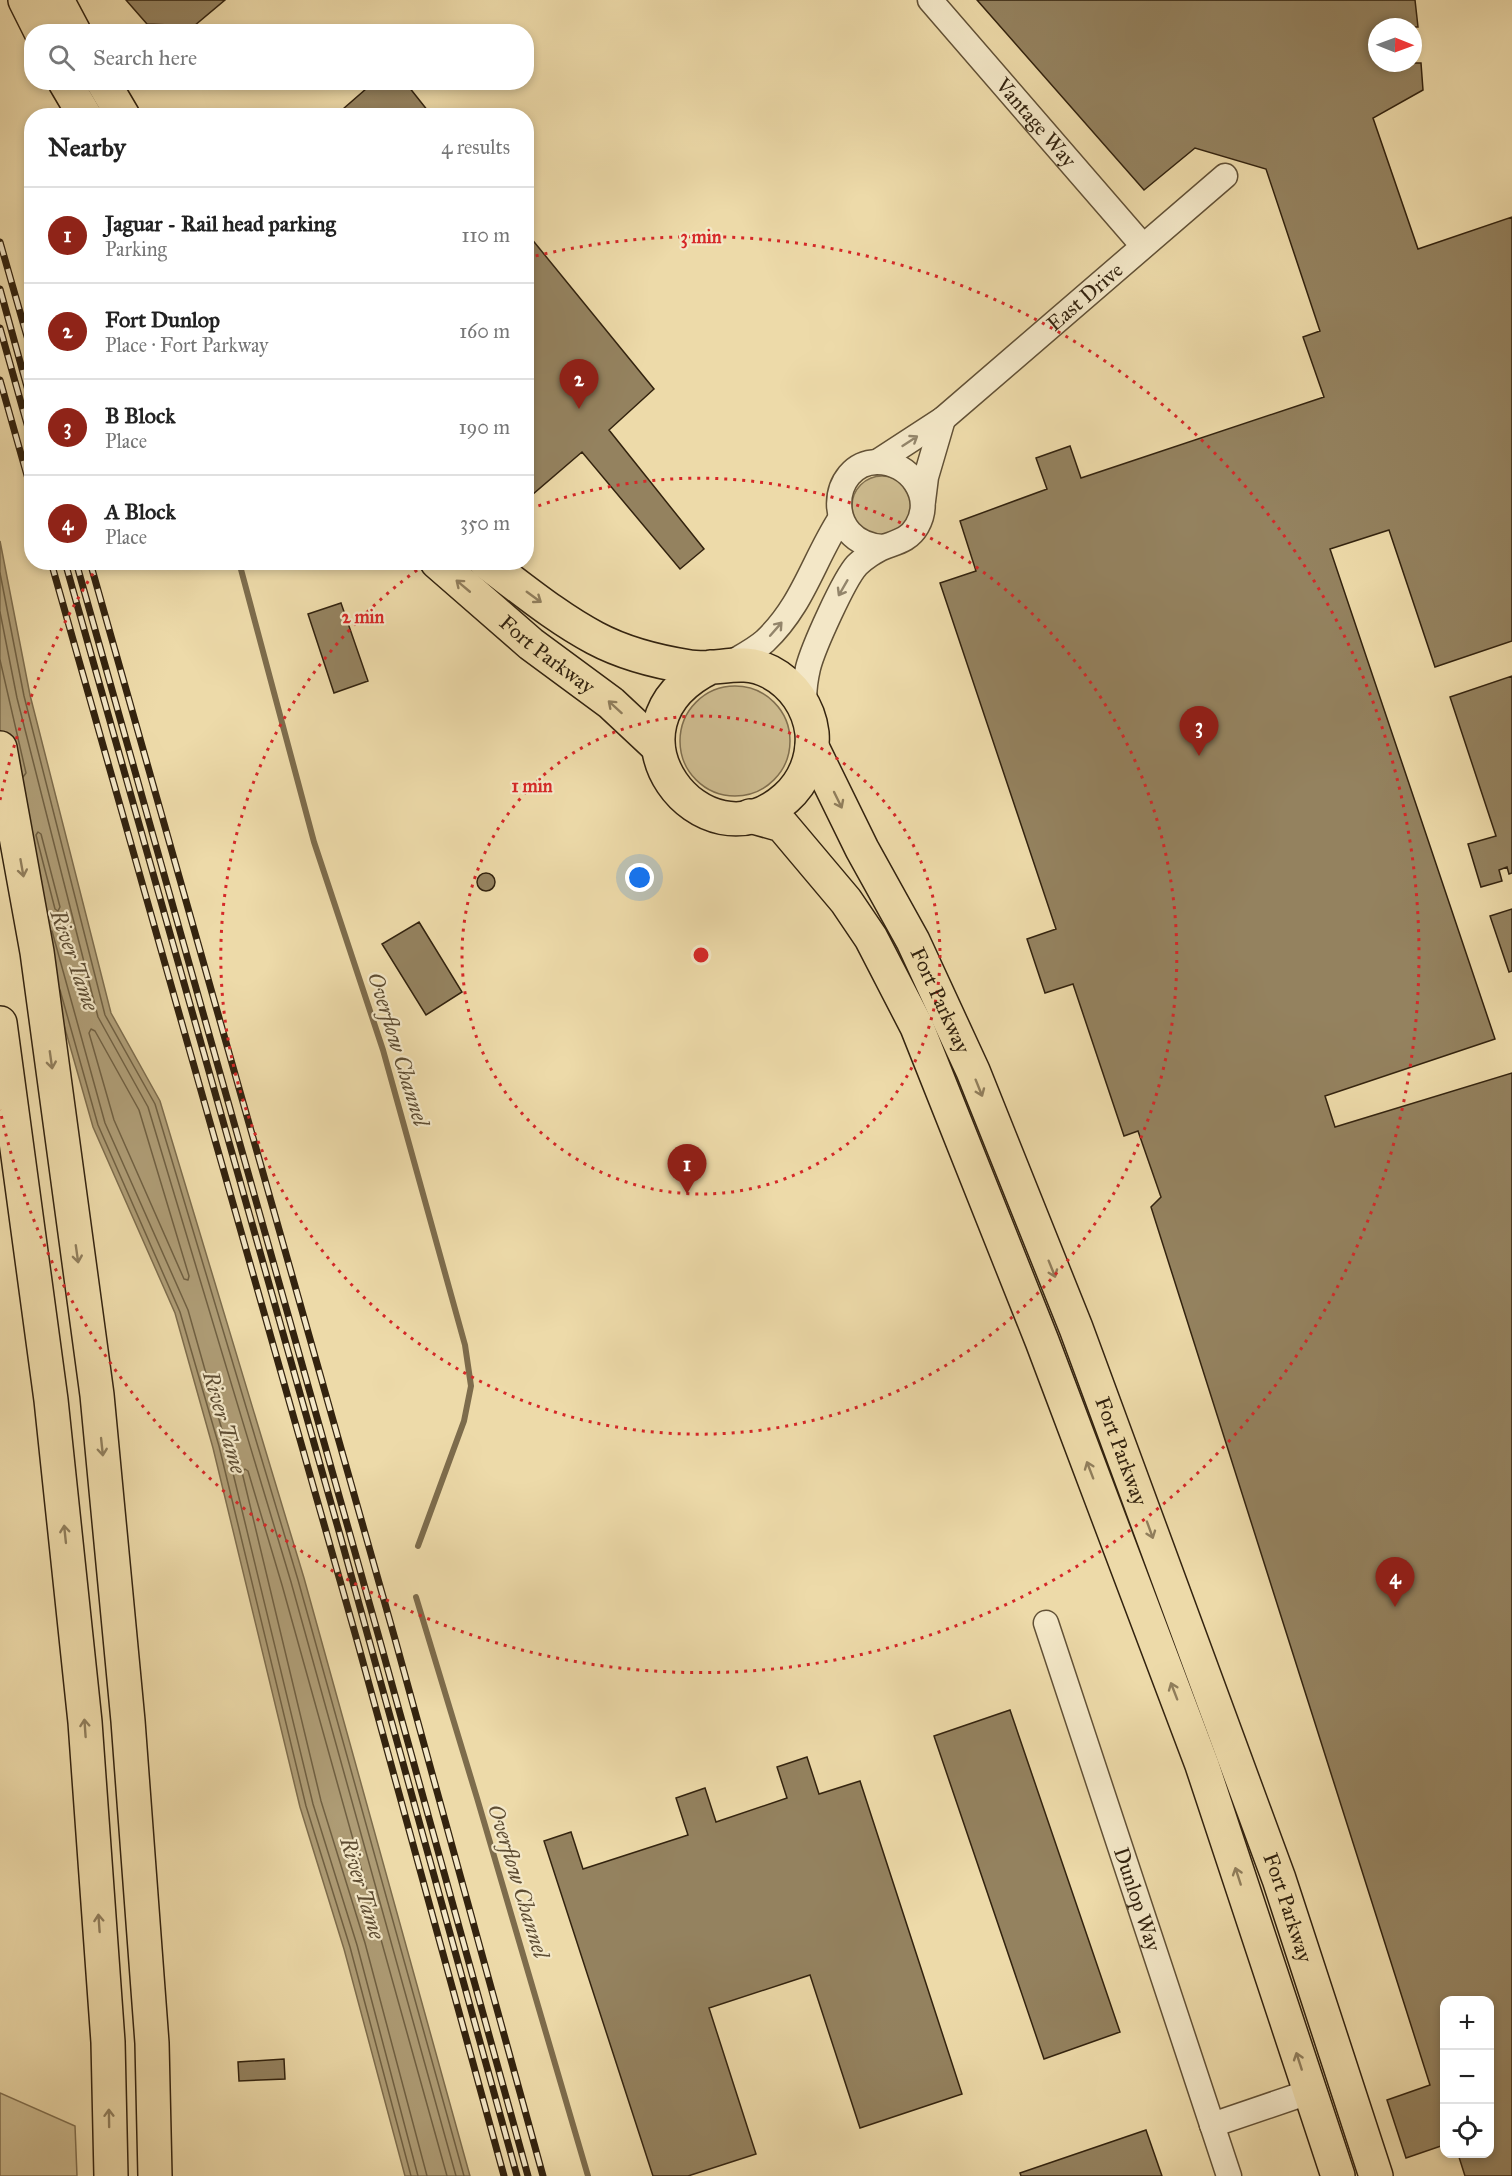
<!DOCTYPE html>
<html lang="en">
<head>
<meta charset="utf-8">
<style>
	body { margin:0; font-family:"IM FELL Great Primer",serif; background:#f6f6f6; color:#222 }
	.controls { position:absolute; right:18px; bottom:18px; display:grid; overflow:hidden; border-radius:12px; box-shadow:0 3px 9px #0003 }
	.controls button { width:54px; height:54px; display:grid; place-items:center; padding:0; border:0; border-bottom:2px solid #e0e0e0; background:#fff; color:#222; font:30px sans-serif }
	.compass { position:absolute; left:1368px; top:18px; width:54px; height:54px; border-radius:50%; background:#fff; box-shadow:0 3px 9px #0003; rotate:91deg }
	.you { position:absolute; left:640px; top:878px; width:21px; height:21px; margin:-15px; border:4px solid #fff; border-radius:50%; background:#1a73e8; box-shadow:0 0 0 9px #1a73e833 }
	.badge { display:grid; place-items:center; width:39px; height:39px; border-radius:50%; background:#8f2418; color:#fff; font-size:20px; font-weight:700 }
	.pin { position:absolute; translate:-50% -50px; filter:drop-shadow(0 2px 3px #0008) }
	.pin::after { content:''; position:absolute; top:32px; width:21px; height:18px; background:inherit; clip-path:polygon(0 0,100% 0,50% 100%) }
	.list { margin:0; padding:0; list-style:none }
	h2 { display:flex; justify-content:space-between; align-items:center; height:78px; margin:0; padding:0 24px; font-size:26px }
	h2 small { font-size:20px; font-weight:400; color:#767676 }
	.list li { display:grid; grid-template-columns:39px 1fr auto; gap:18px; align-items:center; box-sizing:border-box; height:96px; padding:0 24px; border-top:2px solid #e0e0e0 }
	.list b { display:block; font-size:22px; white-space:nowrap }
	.list p { margin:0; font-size:20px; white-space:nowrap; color:#767676 }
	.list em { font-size:20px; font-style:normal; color:#767676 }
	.icon { flex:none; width:33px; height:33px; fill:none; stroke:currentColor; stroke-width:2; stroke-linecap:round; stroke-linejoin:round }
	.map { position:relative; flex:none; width:1512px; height:2176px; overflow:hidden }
	.search { position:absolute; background:#fff; box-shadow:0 3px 9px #0003; left:24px; top:24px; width:510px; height:66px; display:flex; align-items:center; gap:15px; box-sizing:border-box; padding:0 21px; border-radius:24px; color:#767676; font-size:22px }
	.panel { position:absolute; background:#fff; box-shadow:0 3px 9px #0003; left:24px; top:108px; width:510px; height:462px; border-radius:24px }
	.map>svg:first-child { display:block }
	.green { fill:#cdbb8f; stroke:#806f4f; stroke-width:1.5 }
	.water { fill:#ae9c75; stroke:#7d6c4c; stroke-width:1.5 }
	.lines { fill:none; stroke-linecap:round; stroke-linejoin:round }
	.shore { stroke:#706042; stroke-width:1.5 }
	.stream { stroke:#7d6c4c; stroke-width:6 }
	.building { fill:#94825f; stroke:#33230f; stroke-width:1.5 }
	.minor-casing { stroke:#625136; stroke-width:27 }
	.primary-casing { stroke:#33230f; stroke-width:36 }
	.motorway-casing { stroke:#33230f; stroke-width:36 }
	.minor { stroke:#f3e7c7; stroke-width:24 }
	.primary { stroke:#eddaa9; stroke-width:33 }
	.motorway { stroke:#eddaa9; stroke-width:33 }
	.rail-casing { stroke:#33230f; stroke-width:7 }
	.rail { stroke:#f3e7c7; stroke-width:4.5; stroke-dasharray:14; stroke-linecap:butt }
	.oneway { stroke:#93856b }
	.oneway2 { stroke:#907e5c }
	.ring { fill:none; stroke:#d62828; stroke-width:3; stroke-dasharray:3 6 }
	.labels { text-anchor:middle; stroke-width:4.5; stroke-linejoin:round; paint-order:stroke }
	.street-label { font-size:21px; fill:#33230f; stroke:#f3e7c7 }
	.water-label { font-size:22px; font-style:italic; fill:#5e4d33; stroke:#f3e7c7 }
	.centre { fill:#d62828; stroke:#f3e7c7; stroke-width:3 }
	.ring-label { font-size:18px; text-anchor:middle; font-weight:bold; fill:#d62828; stroke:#f3e7c7; stroke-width:4.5; stroke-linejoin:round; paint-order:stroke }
</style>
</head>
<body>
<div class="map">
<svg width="1512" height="2176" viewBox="0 0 1512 2176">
	<rect width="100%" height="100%" fill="#eddaa9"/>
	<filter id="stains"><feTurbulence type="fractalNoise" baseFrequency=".00333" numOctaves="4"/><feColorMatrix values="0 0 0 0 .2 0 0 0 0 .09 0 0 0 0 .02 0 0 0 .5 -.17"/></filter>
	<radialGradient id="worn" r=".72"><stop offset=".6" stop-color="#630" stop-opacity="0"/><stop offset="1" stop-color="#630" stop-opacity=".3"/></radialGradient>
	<path class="green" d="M852 506a30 30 0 1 1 60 0a30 30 0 1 1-60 0Z
		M680 741a55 55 0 1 1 110 0a55 55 0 1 1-110 0Z
		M0,2093L75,2126L77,2176H0Z"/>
	<path class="water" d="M0,541L30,695L111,1013L160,1101L304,1578L470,2176H405L344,1949L300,1807L213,1448L175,1313L93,1127L19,867L0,775Z"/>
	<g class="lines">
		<path class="shore" d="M0,573L24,696L105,1015L155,1104L298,1580L464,2176
			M0,612L17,698L98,1017L148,1107L291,1582L456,2176
			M0,660L26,773L23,777
			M38,832L41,834L60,907L58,911L55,909L36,835Z
			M52,931L105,1123L188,1310L226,1444L313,1804L357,1945L418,2176
			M60,990L98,1125L180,1312L219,1446L306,1806L350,1947L411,2176
			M91,1029L95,1031L139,1110L189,1276L188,1280L184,1279L114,1120L89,1033Z
			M427,2176L365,1943L321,1801L242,1472L245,1469L248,1471L282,1585L447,2176"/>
		<path class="stream" d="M239,562L314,842L383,1050L465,1345L471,1386L464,1421L418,1546
			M416,1597L477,1798L588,2176"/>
	</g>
	<path class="building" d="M126,0H225L194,26L147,24Z
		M977,0H1415L1418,27H1377V63H1421L1423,90L1373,118L1418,249L1512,217V641L1435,667L1389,530L1330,549L1495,1039L1325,1096L1335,1127L1512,1073V2176H1465L1458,2154H1490V2001H1444V2145L1406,2158L1387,2100L1430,2085L1151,1207L1161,1197L1138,1131L1124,1136L1073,984L1045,993L1027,939L1056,929L940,583L976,571L960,521L1047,489L1036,458L1070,446L1081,478L1324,397L1303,337L1320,331L1266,169L1195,148L1144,190Z
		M374,82H405L432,116H335Z
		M526,232L654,389L609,430L704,549L680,569L582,452L526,500Z
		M341,603L368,681L334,693L308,614Z
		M1512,676V873L1509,874L1507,867L1499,870L1502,881L1481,887L1468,844L1496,836L1450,697Z
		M477 882a9 9 0 1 1 18 0a9 9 0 1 1-18 0Z
		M1512,909V971L1509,972L1490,916Z
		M419,922L462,992L426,1015L382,944Z
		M1010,1710L1120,2032L1044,2059L934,1736Z
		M807,1757L819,1794L860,1781L962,2094L860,2128L810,1975L709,2008L756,2154L688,2176H653L544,1841L571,1832L583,1869L688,1835L676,1798L705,1788L716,1822L787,1798L777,1767Z
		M284,2059L285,2079L239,2081L238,2062Z
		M1146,2130L1162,2176H1021L1020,2173Z"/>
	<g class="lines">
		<g class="minor-casing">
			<g id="minor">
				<path id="s1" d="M930,0L1143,246"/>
				<path id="s2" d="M877,462L943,419L1225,176"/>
				<path d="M923,501L926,477L943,419"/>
				<path d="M729,664C741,657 755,650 765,641C803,605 813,561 840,519"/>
				<path d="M805,708C803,694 805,681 808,668C813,648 844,579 857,565C863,559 876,550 884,547C897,542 909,540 917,526C934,496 910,462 877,462C829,463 822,543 883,547"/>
				<path id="s3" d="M1046,1623L1229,2176"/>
				<path d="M1212,2125L1309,2092"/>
			</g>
		</g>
		<g class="primary-casing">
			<g id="primary">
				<path d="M25,0L41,32"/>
				<path d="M57,0L74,32"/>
				<path d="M65,82L85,116"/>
				<path d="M103,82L123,116"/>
				<path id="s4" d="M437,562L531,644L611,703L658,747"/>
				<path d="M486,562C521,588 557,618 595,638C623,653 658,662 690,667C719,671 741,657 770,672C793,684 809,707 812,733C814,758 804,782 786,798C703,873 590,726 711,667"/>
				<path id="s5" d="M812,747L862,849L913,941L973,1071L1076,1328L1279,1879L1376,2176"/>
				<path d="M750,816L782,825L846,901L871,938L917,1027L1042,1341L1202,1765L1338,2176"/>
			</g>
		</g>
		<g class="motorway-casing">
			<path id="motorway" d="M0,748L37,952L97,1395L128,1721L152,2043L155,2176
				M0,1023L51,1400L85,1722L108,2042L111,2176"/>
		</g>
		<use href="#minor" class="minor"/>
		<use href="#primary" class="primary"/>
		<use href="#motorway" class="motorway"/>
		<g class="rail-casing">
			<path id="rail" d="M0,242L32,354
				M0,289L32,405
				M0,328L32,442
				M0,380L32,493
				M51,562L358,1644L504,2176
				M65,562L340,1535L517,2176
				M76,562L378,1634L528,2176
				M90,562L395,1639L543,2176"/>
		</g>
		<use href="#rail" class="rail"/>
	</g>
	<defs><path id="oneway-shaft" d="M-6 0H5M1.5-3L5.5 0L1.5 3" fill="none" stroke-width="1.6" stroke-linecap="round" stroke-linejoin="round" transform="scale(1.5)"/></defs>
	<g class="oneway">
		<use href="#oneway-shaft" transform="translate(910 441) rotate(-33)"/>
		<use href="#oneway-shaft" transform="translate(843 588) rotate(120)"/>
		<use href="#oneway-shaft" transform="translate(776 629) rotate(-49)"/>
	</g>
	<g class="oneway2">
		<use href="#oneway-shaft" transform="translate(463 586) rotate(-140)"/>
		<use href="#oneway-shaft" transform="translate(534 597) rotate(36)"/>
		<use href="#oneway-shaft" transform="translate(615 707) rotate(-138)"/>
		<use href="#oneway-shaft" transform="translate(838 800) rotate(64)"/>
		<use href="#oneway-shaft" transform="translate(22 868) rotate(80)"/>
		<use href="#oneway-shaft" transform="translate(51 1060) rotate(82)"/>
		<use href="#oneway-shaft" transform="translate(979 1088) rotate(68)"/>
		<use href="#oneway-shaft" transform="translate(77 1254) rotate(82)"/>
		<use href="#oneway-shaft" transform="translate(1052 1269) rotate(68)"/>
		<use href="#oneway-shaft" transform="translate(102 1447) rotate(84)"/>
		<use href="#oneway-shaft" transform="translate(1090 1470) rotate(-111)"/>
		<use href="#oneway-shaft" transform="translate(1150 1530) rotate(70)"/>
		<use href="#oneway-shaft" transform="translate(65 1534) rotate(-96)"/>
		<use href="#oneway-shaft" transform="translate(1174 1691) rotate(-111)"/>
		<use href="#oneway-shaft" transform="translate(85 1728) rotate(-94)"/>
		<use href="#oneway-shaft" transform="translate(1238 1876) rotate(-108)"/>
		<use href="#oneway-shaft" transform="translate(99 1923) rotate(-94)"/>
		<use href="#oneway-shaft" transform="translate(1299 2061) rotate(-108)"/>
		<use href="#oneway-shaft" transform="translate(109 2118) rotate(-91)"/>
	</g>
	<g class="ring">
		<circle cx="701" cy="955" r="239"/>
		<path d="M530 509A478 478 0 1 1 427 563"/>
		<path d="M0 800A718 718 0 0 1 99 564M527 258A718 718 0 1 1 0 1110"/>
	</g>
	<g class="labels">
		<g class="street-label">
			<text dy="7" stroke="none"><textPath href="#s1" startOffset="162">Vantage Way</textPath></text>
			<text dy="7" stroke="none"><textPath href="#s2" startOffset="266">East Drive</textPath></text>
			<text dy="7" stroke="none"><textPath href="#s4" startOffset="144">Fort Parkway</textPath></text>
			<text dy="7" stroke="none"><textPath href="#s5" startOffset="284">Fort Parkway</textPath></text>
			<text dy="7" stroke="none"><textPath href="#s5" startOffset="770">Fort Parkway</textPath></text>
			<text dy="7" stroke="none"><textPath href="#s3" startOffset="291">Dunlop Way</textPath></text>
			<text dy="7" stroke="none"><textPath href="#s5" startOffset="1256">Fort Parkway</textPath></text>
		</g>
		<g class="water-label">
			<text transform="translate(75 960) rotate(71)" y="8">River Tame</text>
			<text transform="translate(399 1049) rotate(73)" y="8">Overflow Channel</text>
			<text transform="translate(225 1422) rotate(74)" y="8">River Tame</text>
			<text transform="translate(519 1881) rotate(73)" y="8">Overflow Channel</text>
			<text transform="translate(363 1888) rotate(73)" y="8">River Tame</text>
		</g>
	</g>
	<circle cx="701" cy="955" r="9" class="centre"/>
	<g class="ring-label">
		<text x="701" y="243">3 min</text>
		<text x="363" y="623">2 min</text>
		<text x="532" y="792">1 min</text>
	</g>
	<rect width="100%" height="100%" filter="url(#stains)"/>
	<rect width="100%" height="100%" fill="url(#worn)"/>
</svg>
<div class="controls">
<button>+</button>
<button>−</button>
<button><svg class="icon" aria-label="locate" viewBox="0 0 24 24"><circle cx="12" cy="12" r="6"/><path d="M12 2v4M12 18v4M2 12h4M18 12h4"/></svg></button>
</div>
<svg class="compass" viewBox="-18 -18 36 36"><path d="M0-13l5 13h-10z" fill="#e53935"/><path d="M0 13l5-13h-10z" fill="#767676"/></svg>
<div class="you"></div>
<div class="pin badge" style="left:687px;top:1194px">1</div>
<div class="pin badge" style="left:579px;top:409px">2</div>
<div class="pin badge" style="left:1199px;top:756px">3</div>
<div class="pin badge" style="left:1395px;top:1607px">4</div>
<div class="search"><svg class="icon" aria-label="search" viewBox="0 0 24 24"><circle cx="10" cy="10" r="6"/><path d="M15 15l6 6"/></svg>Search here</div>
<section class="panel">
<h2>Nearby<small>4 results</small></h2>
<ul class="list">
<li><span class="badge">1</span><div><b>Jaguar - Rail head parking</b><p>Parking</p></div><em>110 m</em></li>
<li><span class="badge">2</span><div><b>Fort Dunlop</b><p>Place · Fort Parkway</p></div><em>160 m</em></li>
<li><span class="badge">3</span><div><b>B Block</b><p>Place</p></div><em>190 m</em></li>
<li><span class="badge">4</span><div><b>A Block</b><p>Place</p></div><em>350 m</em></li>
</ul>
</section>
</div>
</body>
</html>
